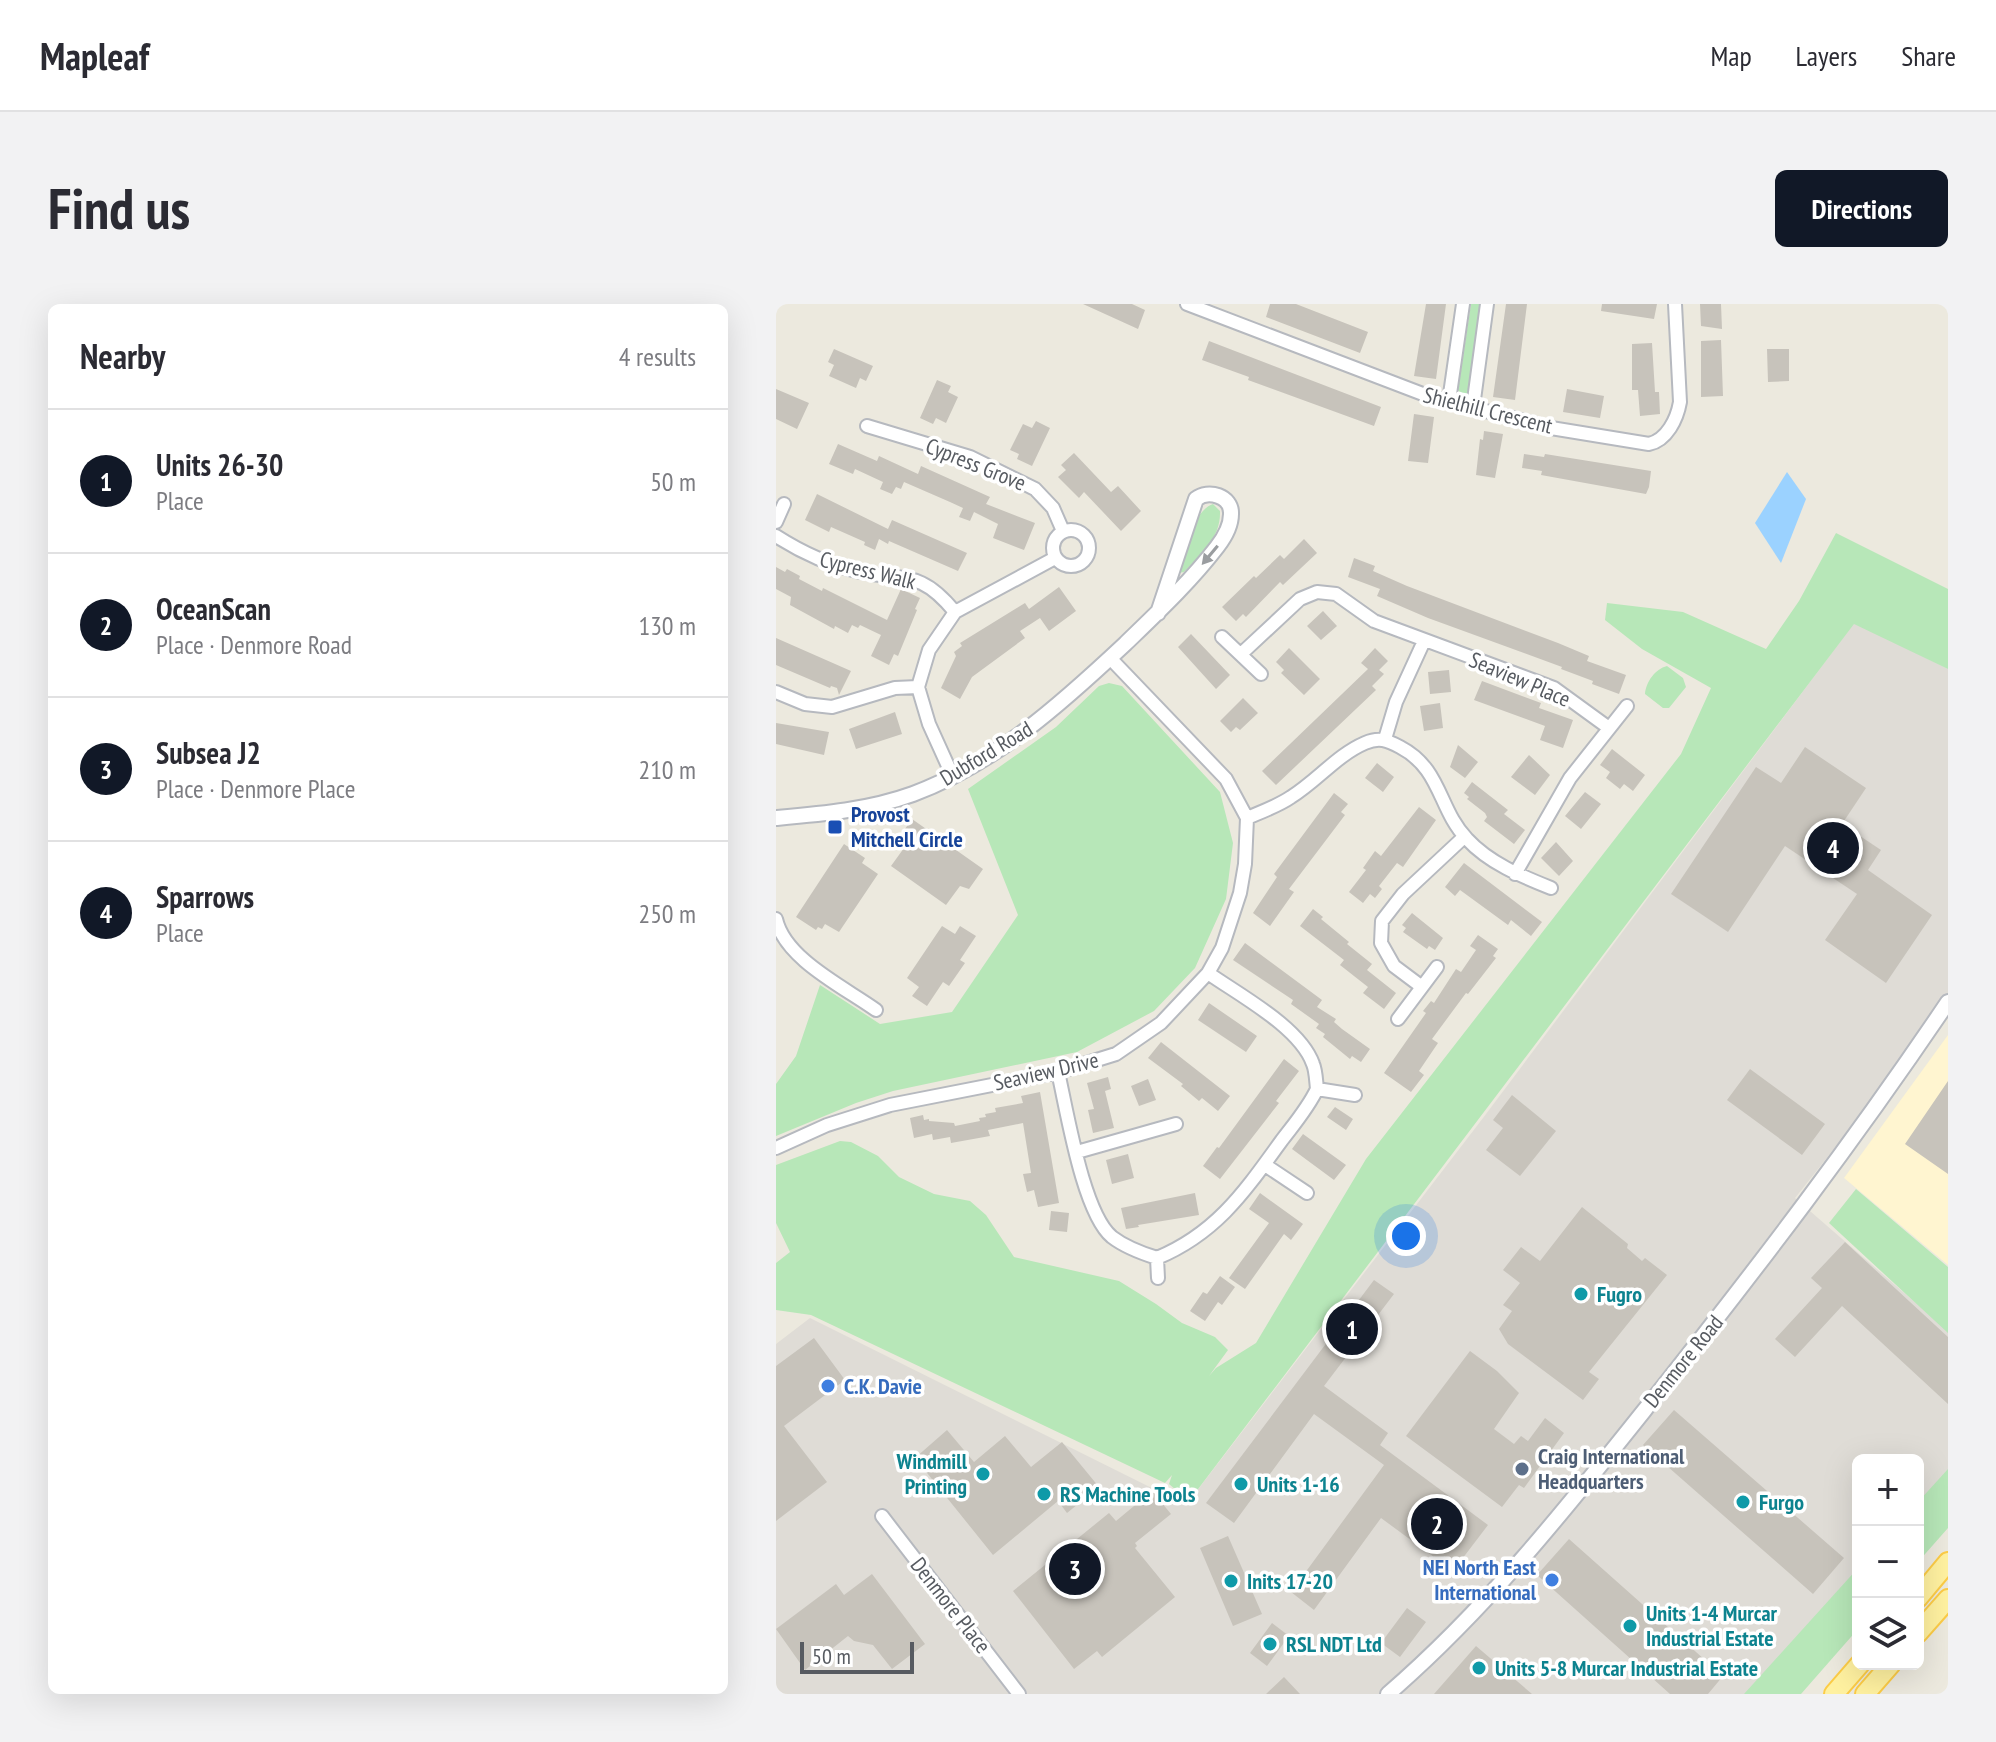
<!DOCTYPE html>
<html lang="en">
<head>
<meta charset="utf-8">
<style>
	body { margin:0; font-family:"PT Sans Narrow",sans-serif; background:#f2f2f3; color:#2b2b33 }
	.controls { position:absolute; right:24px; bottom:24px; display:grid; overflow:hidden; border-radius:12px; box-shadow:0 8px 32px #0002 }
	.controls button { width:72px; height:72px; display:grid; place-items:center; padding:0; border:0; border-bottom:2px solid #e1e1e2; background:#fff; color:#2b2b33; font:40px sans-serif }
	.scale { position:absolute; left:24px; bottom:20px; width:114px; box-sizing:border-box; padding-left:8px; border:4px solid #575b61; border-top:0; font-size:22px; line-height:28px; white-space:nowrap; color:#575b61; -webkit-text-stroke:6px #fff; paint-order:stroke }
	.you { position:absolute; left:630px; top:932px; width:28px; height:28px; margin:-20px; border:6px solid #fff; border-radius:50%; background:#1a73e8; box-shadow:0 0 0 12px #1a73e833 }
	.badge { display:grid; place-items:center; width:52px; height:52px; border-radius:50%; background:#111827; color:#fff; font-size:26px; font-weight:700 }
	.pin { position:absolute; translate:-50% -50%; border:4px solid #fff; box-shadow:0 2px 8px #0006 }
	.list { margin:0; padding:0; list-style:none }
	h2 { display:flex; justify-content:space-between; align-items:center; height:104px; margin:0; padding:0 32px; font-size:34px }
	h2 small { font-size:26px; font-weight:400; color:#7c7c81 }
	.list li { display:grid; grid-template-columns:52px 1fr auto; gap:24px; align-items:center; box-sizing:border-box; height:144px; padding:0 32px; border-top:2px solid #e1e1e2 }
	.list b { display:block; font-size:30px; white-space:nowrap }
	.list p { margin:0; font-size:26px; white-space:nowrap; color:#7c7c81 }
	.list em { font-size:26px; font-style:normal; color:#7c7c81 }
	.icon { flex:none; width:44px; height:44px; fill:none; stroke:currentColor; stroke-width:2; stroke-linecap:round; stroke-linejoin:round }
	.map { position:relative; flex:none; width:1172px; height:1390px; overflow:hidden; border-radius:12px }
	header { display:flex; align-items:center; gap:48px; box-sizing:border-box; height:112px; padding:0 40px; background:#fff; border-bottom:2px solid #e1e1e2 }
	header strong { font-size:38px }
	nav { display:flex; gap:44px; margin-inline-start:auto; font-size:28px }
	.intro { display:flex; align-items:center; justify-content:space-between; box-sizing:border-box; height:192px; padding:0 48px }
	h1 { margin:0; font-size:56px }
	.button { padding:20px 36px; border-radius:12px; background:#111827; color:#fff; font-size:28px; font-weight:700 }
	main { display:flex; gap:48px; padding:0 48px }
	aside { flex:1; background:#fff; border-radius:12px; box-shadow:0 8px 32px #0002 }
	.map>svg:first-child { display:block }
	.commercial { fill:#fff5d0 }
	.industrial { fill:#dfdcd6 }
	.green { fill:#b7e7b8 }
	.water { fill:#9bd2ff }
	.building { fill:#c7c3bb }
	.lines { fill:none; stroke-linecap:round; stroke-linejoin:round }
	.minor-casing { stroke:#b6b9bf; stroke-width:16 }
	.tertiary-casing { stroke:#b6b9bf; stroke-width:18 }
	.primary-casing { stroke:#fccc47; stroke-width:22 }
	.minor { stroke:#fff; stroke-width:12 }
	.tertiary { stroke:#fff; stroke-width:14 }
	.primary { stroke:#fff1a0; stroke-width:18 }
	.oneway { fill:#9a9da0 }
	.transit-dot { fill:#1a4fb4; stroke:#fff; stroke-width:3 }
	.culture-dot { fill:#0f9aa8; stroke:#fff; stroke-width:3 }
	.shop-dot { fill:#3f7fe0; stroke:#fff; stroke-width:3 }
	.service-dot { fill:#5c6f8a; stroke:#fff; stroke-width:3 }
	.labels { text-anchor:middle; stroke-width:7; stroke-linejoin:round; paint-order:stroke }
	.street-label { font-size:22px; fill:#575b61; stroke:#fff }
	.transit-label { font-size:22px; font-weight:bold; fill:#164399; stroke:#fff; text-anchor:start }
	.culture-label { font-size:22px; font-weight:bold; fill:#0d838f; stroke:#fff; text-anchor:start }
	.shop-label { font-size:22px; font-weight:bold; fill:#366cbe; stroke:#fff; text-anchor:start }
	.service-label { font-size:22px; font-weight:bold; fill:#4e5e75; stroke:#fff; text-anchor:start }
</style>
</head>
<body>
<header>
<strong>Mapleaf</strong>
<nav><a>Map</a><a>Layers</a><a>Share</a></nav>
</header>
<div class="intro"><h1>Find us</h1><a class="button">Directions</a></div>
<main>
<aside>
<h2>Nearby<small>4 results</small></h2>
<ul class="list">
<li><span class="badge">1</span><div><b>Units 26-30</b><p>Place</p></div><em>50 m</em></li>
<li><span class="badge">2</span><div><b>OceanScan</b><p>Place · Denmore Road</p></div><em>130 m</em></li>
<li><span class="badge">3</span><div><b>Subsea J2</b><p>Place · Denmore Place</p></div><em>210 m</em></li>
<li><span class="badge">4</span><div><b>Sparrows</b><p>Place</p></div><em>250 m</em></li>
</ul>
</aside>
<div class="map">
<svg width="1172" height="1390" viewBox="0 0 1172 1390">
	<rect width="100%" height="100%" fill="#ece9de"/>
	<path class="commercial" d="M1172,731V961L1068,874Z"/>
	<path class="industrial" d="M1079,318L1172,365V701L1019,894L1172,1027V1175L1142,1208V1156H1082V1274L975,1390H0V1040L34,1014L410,1201L707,814Z"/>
	<path class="green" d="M695,0H706L693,88L689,92H685L682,86Z
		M437,200L444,207C445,234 425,250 408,268L403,269C404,250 418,206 437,200Z
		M1060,229L1172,285V365L1078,320L413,1197L393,1180L396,1171L389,1179L35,1011L0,1006V959L14,948L0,919V861L64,837L75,838L102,852L123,873L158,890L194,897L210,911L238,953L343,977L380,1000L406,1019L439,1033L452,1046L433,1072L440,1064L480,1039L590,855L905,450L935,384L866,345L829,316L831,299L907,308L990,345L1023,297Z
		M891,362L907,374L910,383L893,404H887L869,390C870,378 879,365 891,362Z
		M333,379L346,382L444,488L457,539L450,595L419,664L378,707L301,748L117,787L80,799L0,832V780L20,752L44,681L104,720L176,708L242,611L192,485L280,423L323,382Z
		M1080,885L1172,963V1029L1053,919Z
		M1172,1165V1224L1142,1258V1198Z
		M1082,1264V1325L1025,1390H968Z"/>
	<path class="water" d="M1011,168L1030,195L1005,259L979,219Z"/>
	<path class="building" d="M307,0H356L369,6L362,25Z
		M494,0H520L592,28L584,49L490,13Z
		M650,0H670L660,75L638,72Z
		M730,0H751L739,96L717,93Z
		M826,0H881L878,15L825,7Z
		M924,0H945L946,25L925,22Z
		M945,36L947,92L925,93V37Z
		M433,37L605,103L598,122L472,76L473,73L426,56Z
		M876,39L879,88H883L884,110L864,112L862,86H856V40Z
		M58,45L97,62L90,77L84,74L80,84L53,72L58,61L52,58Z
		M991,45H1013V77L992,78Z
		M161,76L175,82L172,88L182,93L170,119L160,114L157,120L144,114Z
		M0,85L33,99L21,125L0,115Z
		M791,85L828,92L824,114L787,108Z
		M638,110L658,113L652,159L632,157Z
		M260,117L274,124L256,162L241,155L243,150L234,146L247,120L256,124Z
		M708,127L727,130L719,174L700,171L704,135L707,136Z
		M62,140L101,157L103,152L142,170L145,162L214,193L210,200L259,219L248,246L217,234L222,220L198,208L194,217L183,213L187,204L174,198L128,178L125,185L120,183L116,190L104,185L107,178L79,165L77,170L53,160Z
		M298,149L335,188L342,182L365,207L345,227L308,188L303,194L282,173L290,166L285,161Z
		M748,150L768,153L769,150L875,167L873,183L870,190L765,171L766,167L746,164Z
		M41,190L112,225L116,216L191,249L182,267L113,237L112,240L103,235L99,246L88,241L89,238L55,223L53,228L29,216Z
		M528,235L541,249L507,281L504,278L470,313L467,310L460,317L446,303L478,272L480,274L504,251L508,255Z
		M578,254L599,262L597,267L631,282L782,339L813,352L811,357L850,371L843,390L816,380L817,377L785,365L786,363L652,314L601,292L604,285L572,273Z
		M0,263L9,268L11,265L24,272L23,275L46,287L47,284L111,316L125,285L144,294L139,305L141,306L122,352L118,350L113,361L95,352L105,331L84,321L82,324L76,321L72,329L59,322L58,325L14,301L15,293L0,285Z
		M283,283L300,307L273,327L264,314L244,327L249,334L196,373L184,395L165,384L180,352L178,348L186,342L184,339L249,299L253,305Z
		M547,307L561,322L545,336L531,322Z
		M415,330L454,371L440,385L402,343Z
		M0,334L75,367L63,391L61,384L55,382L54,384L0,361Z
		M513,344L544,375L528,391L505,369L508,366L500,358Z
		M599,344L612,357L603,366L608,370L596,382L600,386L500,481L486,467L592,365L585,359Z
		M673,366L675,388L654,390L652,368Z
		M706,377L765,399L763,404L797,416L787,444L764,436L769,422L698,396Z
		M467,394L482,409L464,426L460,423L455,428L444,417Z
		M664,399L667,424L648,427L644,402Z
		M119,408L126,430L80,445L73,425Z
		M0,419L53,428L48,451L0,440Z
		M682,441L702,458L689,474L674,463Z
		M1029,443L1090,484L1066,520L1105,546L1092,566L1156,611L1110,679L1049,636L1081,590L1009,542L952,628L895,590L980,463L1005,479Z
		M836,445L869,471L857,487L848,480L844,485L830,474L834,468L824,461Z
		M753,451L774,471L759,491L735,473Z
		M601,459L618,473L607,488L589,474Z
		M696,478L732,506L728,510L749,526L738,540L708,517L711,513L709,509L691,495L693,493L688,489Z
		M809,488L825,500L805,525L789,512Z
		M558,489L572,500L565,508L569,511L513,585L518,588L494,622L477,609L501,573L498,570Z
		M643,503L660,516L627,563L621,559L603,582L606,585L599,594L594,590L587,599L573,588L590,566L587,564L599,547L605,552Z
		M136,515L207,565L193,585L184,582L170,601L115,562L128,544L122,535Z
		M780,538L797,557L783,572L765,554Z
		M68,540L89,554L86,559L102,570L63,628L49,620L46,625L42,623L40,626L20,613Z
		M688,559L766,618L755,632L735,616L732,621L684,586L679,592L669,583Z
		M537,605L547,613L545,615L573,638L571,640L596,660L591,666L620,689L608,705L587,689L592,683L564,661L568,656L524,622Z
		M636,609L667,634L659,646L653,642L651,645L627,628L630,624L626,621Z
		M166,622L179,630L184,622L200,632L184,656L189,659L173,682L167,678L151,702L136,692L143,683L131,674Z
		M702,631L722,645L717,652L720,654L692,690L690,689L656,735L662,739L643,767L648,771L635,788L608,769L650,709L647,707L655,697L658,699L680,665L685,668L700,646L694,642Z
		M469,639L546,696L541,703L560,715L558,718L566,725L594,745L585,758L576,752L574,755L547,733L549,730L540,724L543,720L515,700L517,696L457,656Z
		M433,699L481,732L470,748L422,716Z
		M385,738L454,792L442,807L426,794L423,797L405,782L407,780L372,754Z
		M508,755L523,767L500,797L503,799L444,875L427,862L441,843L443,844Z
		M974,765L1049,820L1026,851L951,796Z
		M332,773L335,785L329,787L338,824L317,829L312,806L318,805L311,779Z
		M372,775L380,796L363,802L355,782Z
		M1172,777V870L1129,840Z
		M264,788L283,899L262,903L258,886L251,888L247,870L255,869L247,819L212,826L214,832L175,839L174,833L157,836L156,830L138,834L134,814L147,811L148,816L153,815V817L178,819L179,822L204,817L203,814L210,813L209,810L220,808L219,804L247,799L245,792Z
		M736,791L780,827L744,872L710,846L727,824L717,816Z
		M559,803L577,815L570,826L551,813Z
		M527,830L570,861L558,876L516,845Z
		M352,850L358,874L336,880L330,856Z
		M419,889L423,911L362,921L363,923L350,925L345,904Z
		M484,889L527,920L515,936L508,930L469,985L453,974L493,919L473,905Z
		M806,903L852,940L851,944L866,957L869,954L891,971L813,1068L823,1075L807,1096L732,1040L723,1025L736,1007L727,1001L744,979L727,966L745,943L764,957Z
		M275,907L293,909L291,928L273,926Z
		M1069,938L1172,1033V1100L1066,1002L1019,1053L999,1035L1046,984L1035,974Z
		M444,972L459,983L446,1001L442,998L429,1017L414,1007L427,988L431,990Z
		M598,976L618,990L548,1082L612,1129L604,1141L712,1221L677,1267L605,1214L538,1306L515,1288L608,1161L538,1110L458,1219L430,1199Z
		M38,1034L69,1076L8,1122L51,1178L0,1217V1062Z
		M694,1047L721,1067L743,1089L718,1125L738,1140L745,1132L752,1137L769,1114L788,1129L748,1184L743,1181L726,1203L630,1132Z
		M898,1106L1068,1254L1037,1290L867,1141Z
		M171,1126L198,1158L229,1132L255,1163L286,1138L323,1183L291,1209L282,1197L217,1251L139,1154Z
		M376,1187L395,1210L359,1239L361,1242L359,1244L399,1293L326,1353L321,1347L298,1365L237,1287L333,1209L340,1217Z
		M452,1232L486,1310L457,1322L424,1244Z
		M793,1235L947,1372L932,1390H894L761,1271Z
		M96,1270L149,1340L116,1365L97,1341L78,1337L72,1332L29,1366L0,1325L60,1280L68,1291Z
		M631,1304L650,1318L624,1353L605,1339Z
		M496,1319L513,1332L491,1362L474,1349Z
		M700,1342L756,1390H658Z
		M508,1373L524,1390H490Z"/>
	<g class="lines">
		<g class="minor-casing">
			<path id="minor" d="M411,0L652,92L775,124L873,140C891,136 901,115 904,98L899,0
				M673,97L687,0
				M697,103L711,0
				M91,122L194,153L259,185L277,204L287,227
				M0,218L8,200
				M277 244a18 18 0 1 1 36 0a18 18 0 1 1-36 0Z
				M0,232C25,248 50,260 80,267C128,278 143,264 179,308
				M446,333L485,370
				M465,350L524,295L541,288L560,290L598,317L778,384L833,424
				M0,388L29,400L56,403L119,384L142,383
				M609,435L620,398L648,337
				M177,473L153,420L142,383L153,346L179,308L279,254
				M471,514C485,508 502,502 515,493C541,477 561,451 589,439C603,433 611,436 624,443C666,465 662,505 691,535C713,559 745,572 775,584
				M739,570L794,474L851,402
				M0,615C9,655 68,683 100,706
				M646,683L618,662L605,639L606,617L627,590L688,533
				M622,715L661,663
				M282,768C291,807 307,909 336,933C349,943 365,949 381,954C441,929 469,887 506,836C519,819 532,804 541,785C540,777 540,767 537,760C524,723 463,691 432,669
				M541,785L579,791
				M0,844L51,821L114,801L282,768L340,750L385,719L432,669L446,644L464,589L469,560L471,514L450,475L334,354
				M301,848L400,820
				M489,861L531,889
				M381,954L382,974
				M106,1212L243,1390"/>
		</g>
		<g class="tertiary-casing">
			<path id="tertiary" d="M0,514C46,510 93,506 137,490C220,459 286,399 349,340C381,309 414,278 441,243C448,234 455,222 455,210C456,192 432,185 420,195L382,309
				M612,1390C713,1303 796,1197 879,1093C982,963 1079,836 1172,698"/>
		</g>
		<g class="primary-casing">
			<path id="primary" d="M1142,1294L1172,1258
				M1142,1329L1172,1295
				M1058,1390L1084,1360
				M1089,1390L1115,1360"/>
		</g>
		<use href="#minor" class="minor"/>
		<use href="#tertiary" class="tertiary"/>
		<use href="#primary" class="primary"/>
	</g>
	<defs><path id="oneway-solid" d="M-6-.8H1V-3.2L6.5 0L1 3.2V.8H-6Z" transform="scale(2)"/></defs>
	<use class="oneway" href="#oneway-solid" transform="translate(434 251) rotate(130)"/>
	<rect class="transit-dot" x="51" y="515" width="16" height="16" rx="4"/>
	<g class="culture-dot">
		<circle cx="805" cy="990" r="8"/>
		<circle cx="207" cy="1170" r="8"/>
		<circle cx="465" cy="1180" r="8"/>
		<circle cx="268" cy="1190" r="8"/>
		<circle cx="967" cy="1198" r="8"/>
		<circle cx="455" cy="1277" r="8"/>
		<circle cx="854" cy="1322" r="8"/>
		<circle cx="494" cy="1340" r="8"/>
		<circle cx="703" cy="1364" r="8"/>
	</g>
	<g class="shop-dot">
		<circle cx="52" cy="1082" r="8"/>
		<circle cx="776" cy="1276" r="8"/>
	</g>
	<circle class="service-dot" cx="746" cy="1165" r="8"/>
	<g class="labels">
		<g class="street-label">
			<text transform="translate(712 106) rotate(14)" y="8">Shielhill Crescent</text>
			<text transform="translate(200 160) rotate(22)" y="8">Cypress Grove</text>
			<text transform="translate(92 266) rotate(14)" y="8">Cypress Walk</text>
			<text transform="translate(744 375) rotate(23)" y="8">Seaview Place</text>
			<text transform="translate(210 449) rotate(-31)" y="8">Dubford Road</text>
			<text transform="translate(270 767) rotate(-13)" y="8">Seaview Drive</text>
			<text transform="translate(907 1057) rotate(-51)" y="8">Denmore Road</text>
			<text transform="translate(175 1301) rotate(52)" y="8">Denmore Place</text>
		</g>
		<g class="transit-label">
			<text x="75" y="518">Provost<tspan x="75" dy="25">Mitchell Circle</tspan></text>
		</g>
		<g class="culture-label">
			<text x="821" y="998">Fugro</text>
			<text x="191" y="1165" text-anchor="end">Windmill<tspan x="191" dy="25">Printing</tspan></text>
			<text x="481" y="1188">Units 1-16</text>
			<text x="284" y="1198">RS Machine Tools</text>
			<text x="983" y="1206">Furgo</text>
			<text x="471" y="1285">Inits 17-20</text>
			<text x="870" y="1317">Units 1-4 Murcar<tspan x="870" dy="25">Industrial Estate</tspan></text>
			<text x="510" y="1348">RSL NDT Ltd</text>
			<text x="719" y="1372">Units 5-8 Murcar Industrial Estate</text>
		</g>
		<g class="shop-label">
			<text x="68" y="1090">C.K. Davie</text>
			<text x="760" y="1271" text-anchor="end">NEI North East<tspan x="760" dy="25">International</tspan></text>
		</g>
		<g class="service-label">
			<text x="762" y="1160">Craig International<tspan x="762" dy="25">Headquarters</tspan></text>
		</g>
	</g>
</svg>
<div class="controls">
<button>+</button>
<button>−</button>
<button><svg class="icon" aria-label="layers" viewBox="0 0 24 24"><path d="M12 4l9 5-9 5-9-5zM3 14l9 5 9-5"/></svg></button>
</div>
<div class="scale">50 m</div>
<div class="you"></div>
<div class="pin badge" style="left:576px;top:1025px">1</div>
<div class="pin badge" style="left:661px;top:1220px">2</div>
<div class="pin badge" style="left:299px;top:1265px">3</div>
<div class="pin badge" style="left:1057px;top:544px">4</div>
</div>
</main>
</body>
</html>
